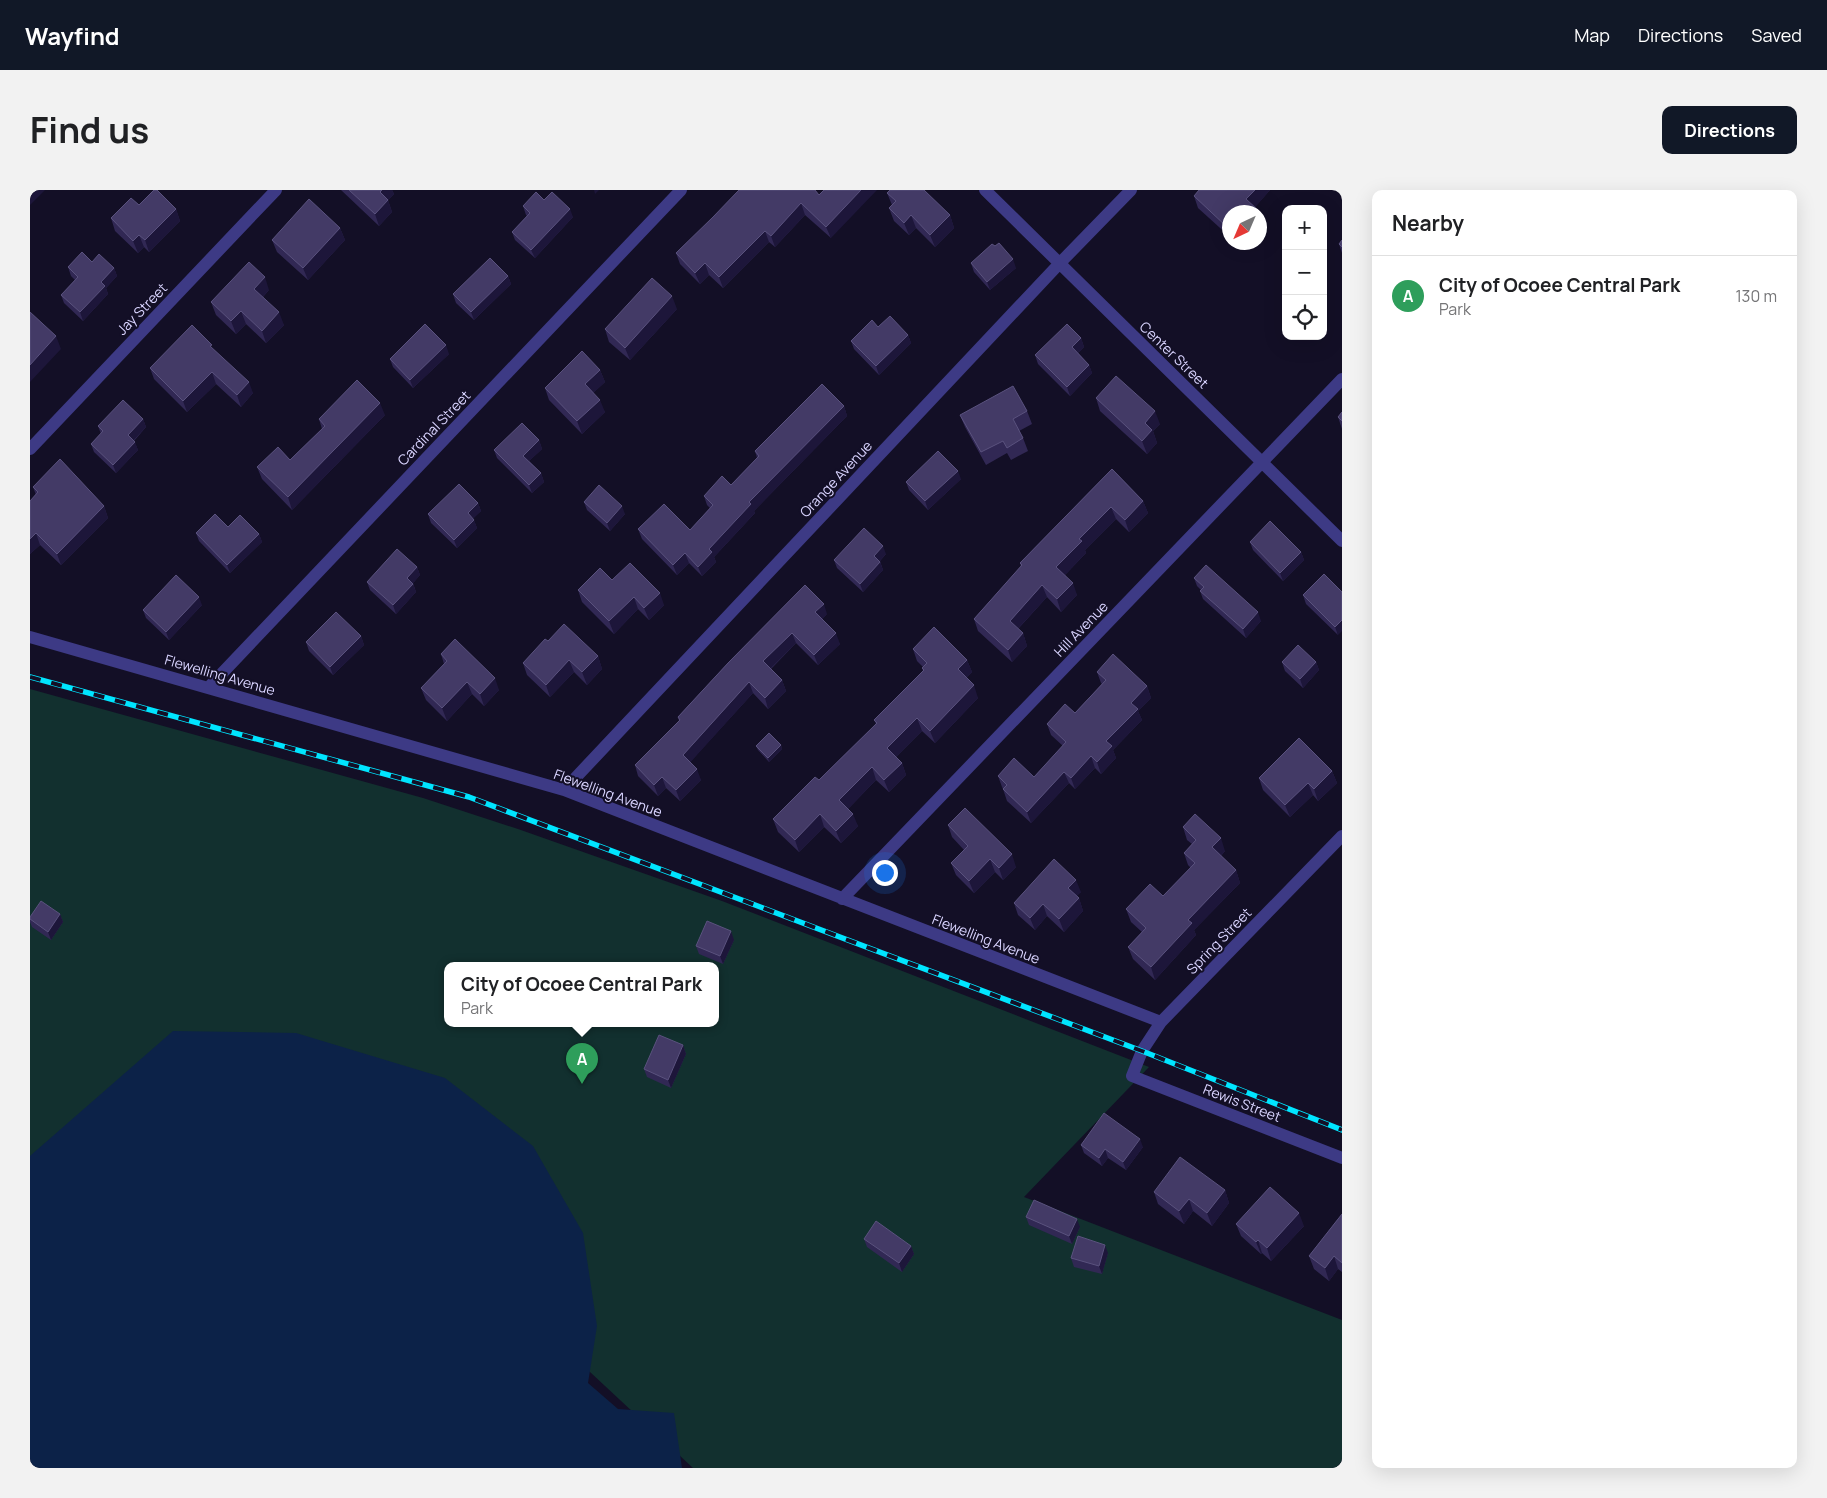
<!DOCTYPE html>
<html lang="en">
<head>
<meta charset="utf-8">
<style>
	body { margin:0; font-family:Manrope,sans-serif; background:#f2f2f2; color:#202124 }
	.controls { position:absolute; right:15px; top:15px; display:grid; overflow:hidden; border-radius:10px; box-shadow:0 5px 20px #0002 }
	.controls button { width:45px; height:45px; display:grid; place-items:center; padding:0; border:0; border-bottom:1px solid #e0e0e0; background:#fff; color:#202124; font:25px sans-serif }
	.compass { position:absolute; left:1192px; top:15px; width:45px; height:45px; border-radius:50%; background:#fff; box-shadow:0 5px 20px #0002; rotate:224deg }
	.you { position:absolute; left:854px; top:682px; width:18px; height:18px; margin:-12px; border:4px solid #fff; border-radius:50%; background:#1a73e8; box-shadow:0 0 0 8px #1a73e833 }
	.badge { display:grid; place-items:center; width:32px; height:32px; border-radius:50%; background:#111827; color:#fff; font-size:16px; font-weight:700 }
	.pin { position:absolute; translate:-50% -41px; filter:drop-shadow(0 1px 2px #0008) }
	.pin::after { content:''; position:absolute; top:26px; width:18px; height:15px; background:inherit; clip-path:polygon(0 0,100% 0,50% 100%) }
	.popup { position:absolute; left:414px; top:772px; width:275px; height:65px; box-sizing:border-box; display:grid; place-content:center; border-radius:10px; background:#fff; filter:drop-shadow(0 1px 4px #0005); font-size:16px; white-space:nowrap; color:#757577 }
	.popup b { font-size:19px; color:#202124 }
	.popup::after { content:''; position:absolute; left:50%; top:100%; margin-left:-10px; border:10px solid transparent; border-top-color:#fff }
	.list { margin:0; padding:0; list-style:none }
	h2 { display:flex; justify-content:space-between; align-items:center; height:65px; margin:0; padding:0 20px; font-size:21px }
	h2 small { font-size:16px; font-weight:400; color:#757577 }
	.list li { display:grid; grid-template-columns:32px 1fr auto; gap:15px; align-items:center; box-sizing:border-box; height:80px; padding:0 20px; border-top:1px solid #e0e0e0 }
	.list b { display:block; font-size:19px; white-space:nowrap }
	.list p { margin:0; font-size:16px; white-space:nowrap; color:#757577 }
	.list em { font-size:16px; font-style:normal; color:#757577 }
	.icon { flex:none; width:28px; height:28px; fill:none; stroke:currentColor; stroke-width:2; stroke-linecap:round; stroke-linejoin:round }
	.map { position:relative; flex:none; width:1312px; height:1278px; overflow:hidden; border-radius:10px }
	header { display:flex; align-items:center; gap:30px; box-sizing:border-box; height:70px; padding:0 25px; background:#111827; color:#fff }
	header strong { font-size:24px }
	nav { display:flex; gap:28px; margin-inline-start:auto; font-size:18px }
	.intro { display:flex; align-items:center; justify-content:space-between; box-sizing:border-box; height:120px; padding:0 30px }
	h1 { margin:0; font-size:35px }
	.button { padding:12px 22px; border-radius:10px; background:#111827; color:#fff; font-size:18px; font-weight:700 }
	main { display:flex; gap:30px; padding:0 30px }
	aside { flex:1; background:#fff; border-radius:10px; box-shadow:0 5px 20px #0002 }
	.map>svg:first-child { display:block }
	.green { fill:#12302f; fill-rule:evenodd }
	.water { fill:#0c2248 }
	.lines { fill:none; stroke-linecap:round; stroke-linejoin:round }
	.minor { stroke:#3d3a85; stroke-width:12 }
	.rail-casing { stroke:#00e5ff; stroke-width:5.5 }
	.rail { stroke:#130f26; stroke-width:4; stroke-dasharray:11; stroke-linecap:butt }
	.wall { fill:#312854 }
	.shaded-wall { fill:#1d163a }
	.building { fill:#433a66; stroke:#5a527e }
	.labels { text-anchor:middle; stroke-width:4; stroke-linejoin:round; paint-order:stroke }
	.street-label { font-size:14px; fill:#d9d4ff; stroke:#130f26 }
</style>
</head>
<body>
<header>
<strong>Wayfind</strong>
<nav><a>Map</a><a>Directions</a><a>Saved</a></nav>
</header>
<div class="intro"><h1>Find us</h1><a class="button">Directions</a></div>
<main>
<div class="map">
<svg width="1312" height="1278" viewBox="0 0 1312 1278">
	<rect width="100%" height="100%" fill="#130f26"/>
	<path class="green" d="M0,499L393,608L488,639L692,711L1119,877L994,1007L1312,1130V1271L1306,1278H663L516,1141L0,1103ZM418,775H686V833H418Z"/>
	<path class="water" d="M143,841L266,843L415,888L503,956L553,1043L567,1136L558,1193L588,1219L644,1223L652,1278H0V966Z"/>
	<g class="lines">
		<path class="minor" d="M955,0L1312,351
			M0,259L246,0
			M0,447L534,600L1131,832
			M179,497L651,0
			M534,600L1029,74L1101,0
			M1312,646L1131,832L1112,861L1102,886L1312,968
			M812,709L1312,189"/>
		<g class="rail-casing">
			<path id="rail" d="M0,487L439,607L1112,861L1312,940"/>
		</g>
		<use href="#rail" class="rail"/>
	</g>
	<path class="wall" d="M311,0H362L364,4L358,10L362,22L349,36Z
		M785,0L801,48L775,25L745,57L739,52L693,98L679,85L670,94L650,74L646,63Z
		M1169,0H1240L1225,17L1200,22V47L1168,18L1164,6Z
		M857,3L920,25L924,38L905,57L886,38L879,45L864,31L859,18L862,15Z
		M514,10L543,27L505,68L485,50L482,42L497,26L496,25L493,16Z
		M109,15L146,19L150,31L119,62L114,57L108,63L85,41L81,28Z
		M310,38L315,50L278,90L247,62L242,50Z
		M1312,50V63L1309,54Z
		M62,72L84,78L87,86L76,98L78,104L53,131L34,113L31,105L45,90L41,86L38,77Z
		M941,73L986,78L960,100L944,82Z
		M478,86L481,94L444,130L426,113L423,104Z
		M239,100L233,107L254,135L236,153L216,134L206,144L186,125L181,112Z
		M647,119L600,170L579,152L575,139Z
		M848,137L878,145L881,153L849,185L824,159L821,151Z
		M1051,148L1054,157L1048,163L1059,175L1062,183L1040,206L1008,174L1005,165Z
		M183,159L223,203L211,217L186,194L157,222L124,189L120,178Z
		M419,164L383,198L363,177L360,169Z
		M570,180L575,192L563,203L575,222L552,244L519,210L515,198Z
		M1066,208L1130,234L1123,241L1127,253L1117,264L1070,221Z
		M814,216L817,226L724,321L725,323L684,367L686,372L672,386L659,373L647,385L612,349L608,339L660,340L680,318L677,315L674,306L701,295L727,268L725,261Z
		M997,221L1002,234L989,241L993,248L998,261L981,270L977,263L956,275L935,237L930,225Z
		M1312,222V239L1308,227Z
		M355,225L262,320L232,289L227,277L260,270L292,239L289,229Z
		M113,229L116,237L104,251L108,260L86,283L64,262L61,254L71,244L68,236Z
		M509,250L512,259L499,271L511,283L514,292L502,303L467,268L464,260Z
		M1082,279L1113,311L1118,323L1099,342L1086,329L1055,360L1056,363L1035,385L1047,405L1031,422L1017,407L988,439L993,443L997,456L982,472L948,441L944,429L991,377L990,373Z
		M931,289L898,320L879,300L876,292Z
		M3,297L74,316L78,328L31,375L10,355L0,364L6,305Z
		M554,312L595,324L580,341L557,320Z
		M448,313L451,321L443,328L447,338L427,358L401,333L398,324Z
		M198,337L229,344L232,352L200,383L169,351L166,343Z
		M1220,352L1271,362L1274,370L1253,391L1223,360Z
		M856,364L850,371L853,380L833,402L807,378L804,370Z
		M387,377L390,385L383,393L386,402L366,424L340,400L337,392Z
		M1294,384L1308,445L1276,414L1273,405Z
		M1164,388L1231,431L1216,448L1173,409L1170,401L1171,400L1167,396Z
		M582,390L634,415L619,430L608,419L584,444L552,412L548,400Z
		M172,415L139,450L116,428L113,420Z
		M797,424L792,429L810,454L788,475L766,453L741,479L752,490L756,501L738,519L723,503L660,572L671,590L650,611L636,598L628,606L608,586L605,575L649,531L648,527L699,472Z
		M331,446L334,455L303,485L279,461L276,452Z
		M518,451L568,466L572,479L557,495L544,482L520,507L497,485L493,473Z
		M883,459L937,470L942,482L936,488L948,508L905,553L892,541L866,567L872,573L876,585L859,602L846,590L818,619L828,636L811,653L794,637L769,662L748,642L743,629L789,590L846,534L844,530L893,481L892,478L893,477L887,471Z
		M411,464L469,500L454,516L442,504L417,531L396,510L391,498L414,474Z
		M1252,472H1286L1289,480L1273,498L1255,481Z
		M1067,482L1117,496L1121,508L1108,521L1112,530L1083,560L1086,568L1071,584L1065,578L1045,599L1039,593L1001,633L977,611L973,599L972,597L968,586L1004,587L1033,556L1021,545L1017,534L1045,523L1072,494L1071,493Z
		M751,555L752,559L739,572L728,560L726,556Z
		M1302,581L1307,593L1288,611L1283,605L1260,627L1233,600L1229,588Z
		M918,635L986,677L973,690L965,682L944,703L926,685L921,673L934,660L922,647Z
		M1153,637L1195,661L1191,666L1206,680L1210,693L1164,740L1166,745L1125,790L1103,769L1098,757L1112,742L1101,732L1096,719L1133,706L1161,678L1158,675L1154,663L1162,654L1157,650Z
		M1051,702L1046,706L1049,708L1053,721L1034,742L1017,726L1005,740L988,725L984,713Z
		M30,724L33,732L21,750L2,737L0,732V727Z
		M704,750L693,774L669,764L666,756Z
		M653,855L656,864L641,898L617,887L614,879Z
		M1051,955L1113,957L1096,980L1078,968L1072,976L1054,963Z
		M1195,1000L1199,1013L1182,1036L1163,1021L1154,1034L1128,1014L1124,1002Z
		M1312,1024V1082L1308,1079L1299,1091L1284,1079L1279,1066Z
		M996,1027L1050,1037L1042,1054L999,1035Z
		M1206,1034L1274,1036L1241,1071L1232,1063L1231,1064L1211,1046Z
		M834,1049L881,1056L884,1064L872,1082L837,1057Z
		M1078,1063L1072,1084L1044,1077L1041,1068Z"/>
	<path class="shaded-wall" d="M3,0H15L0,15V3Z
		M352,0H362L364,4L358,10L362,22L349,36L345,24L350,2Z
		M564,0H569L565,4Z
		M831,0H847L801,48L796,37Z
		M1225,0H1240L1221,22L1216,9Z
		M771,13L775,25L745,57L741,46Z
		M146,19L150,31L119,62L115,50Z
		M540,19L543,27L505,68L501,60Z
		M1230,23L1233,32L1230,36Z
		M881,25L886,38L879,45L874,33Z
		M920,25L924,38L905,57L900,45Z
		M1200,34V43L1197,37Z
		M310,38L315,50L278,90L273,78Z
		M735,41L739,52L693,98L689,87Z
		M109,45L114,57L108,63L103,51Z
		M983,69L986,78L960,100L957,92Z
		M675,73L679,85L670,94L665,83Z
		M84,78L87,86L76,98L78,104L53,131L50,122L71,92Z
		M478,86L481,94L444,130L441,122Z
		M235,87L239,100L229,111L224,99Z
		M642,106L647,119L600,170L595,158Z
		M211,121L216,134L206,144L201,131Z
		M249,122L254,135L236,153L232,141Z
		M878,145L881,153L849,185L846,176Z
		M26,146L31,159L0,192V175Z
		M1051,148L1054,157L1045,166L1042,157Z
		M416,155L419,164L383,198L380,190Z
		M1059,175L1062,183L1040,206L1037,197Z
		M570,180L575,192L560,206L555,194Z
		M182,182L186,194L157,222L153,211Z
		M219,192L223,203L211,217L207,205Z
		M570,210L575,222L552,244L547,231Z
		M350,213L355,225L262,320L258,307Z
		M814,216L817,226L724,321L725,323L684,367L686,372L672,386L668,377L679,359L719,312Z
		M1125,221L1130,234L1123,241L1127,253L1117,264L1112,251L1115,233Z
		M113,229L116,237L101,253L98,245Z
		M509,250L512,259L496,274L493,266Z
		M105,252L108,260L86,283L83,275Z
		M928,281L931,289L898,320L895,311Z
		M511,283L514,292L502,303L499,295Z
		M1113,311L1118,323L1099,342L1095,330Z
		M448,313L451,321L441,331L438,323Z
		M74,316L78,328L31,375L27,364Z
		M592,316L595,324L580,341L577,333Z
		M1081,317L1086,329L1055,360L1056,363L1031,389L1026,377L1049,349Z
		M444,330L447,338L427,358L424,350Z
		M6,343L10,355L0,364V349Z
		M229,344L232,352L200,383L197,375Z
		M853,356L856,364L847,374L844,366Z
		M1271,362L1274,370L1253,391L1250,383Z
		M655,363L659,373L647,385L643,375Z
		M850,372L853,380L833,402L830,394Z
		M387,377L390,385L380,397L377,388Z
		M1043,393L1047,405L1031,422L1027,409Z
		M383,394L386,402L366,424L363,415Z
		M1012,395L1017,407L984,443L980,431Z
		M630,403L634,415L619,430L614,418Z
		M169,407L172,415L139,450L136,442Z
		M604,407L608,419L584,444L579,431Z
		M794,414L797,424L789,433L785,422Z
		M1228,422L1231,431L1216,448L1213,439Z
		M1312,430V441L1308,445L1305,437Z
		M762,443L766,453L737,482L733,471Z
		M806,443L810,454L788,475L784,465Z
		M993,443L997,456L982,472L978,460Z
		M331,446L334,455L303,485L300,477Z
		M568,466L572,479L557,495L552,482Z
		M539,470L544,482L520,507L516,495Z
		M937,470L942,482L932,492L928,479Z
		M1286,472L1289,480L1273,498L1270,489Z
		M465,488L469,500L454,516L450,504Z
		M752,490L756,501L738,519L735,508Z
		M437,492L442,504L417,531L412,518Z
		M719,492L723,503L657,576L653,565Z
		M944,495L948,508L905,553L900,541Z
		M1117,496L1121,508L1108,521L1112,530L1083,560L1086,568L1071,584L1067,572L1076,551L1101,513Z
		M887,528L892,541L862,571L857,558Z
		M751,555L752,559L739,572L738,568Z
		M1061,566L1065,578L1045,599L1041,588Z
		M872,573L876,585L859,602L854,590Z
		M842,577L846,590L814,623L809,610Z
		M667,579L671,590L650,611L646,600Z
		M1302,581L1307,593L1288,611L1284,599Z
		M1034,582L1039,593L1001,633L997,622Z
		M632,587L636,598L628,606L624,595Z
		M1278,593L1283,605L1260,627L1255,615Z
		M790,624L794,637L769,662L765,650Z
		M823,624L828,636L811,653L806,641Z
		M1191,648L1195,661L1187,670L1182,657Z
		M982,664L986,677L973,690L969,678Z
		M960,669L965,682L944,703L939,691Z
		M1206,680L1210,693L1164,740L1166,745L1125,790L1121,777L1158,730Z
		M1046,690L1051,702L1042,711L1038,698Z
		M1049,708L1053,721L1034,742L1029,729Z
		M1013,714L1017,726L1005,740L1000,728Z
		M30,724L33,732L21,750L18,742Z
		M701,741L704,750L693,774L690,766Z
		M653,855L656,864L641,898L638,890Z
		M1110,949L1113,957L1096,980L1093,972Z
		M1075,959L1078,968L1072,976L1069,968Z
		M1195,1000L1199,1013L1182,1036L1177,1023Z
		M1159,1009L1163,1021L1154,1034L1149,1021Z
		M1269,1023L1274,1036L1241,1071L1237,1058Z
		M1047,1029L1050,1037L1042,1054L1039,1046Z
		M1228,1050L1232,1063L1231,1064L1226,1052Z
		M1075,1055L1078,1063L1072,1084L1069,1076Z
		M881,1056L884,1064L872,1082L869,1073Z
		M1304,1066L1308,1079L1299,1091L1295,1078Z"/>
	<path class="building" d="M124,0H127L146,19L115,50L109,45L103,51L81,28L101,8L109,15Z
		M319,0H352L350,2L358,10L345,24Z
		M709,0H785L789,5L794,0H831L796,37L771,13L741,46L735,41L689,87L675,73L665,83L646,63L683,27Z
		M860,0H894L920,25L900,45L881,25L874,33L859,18L866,11L857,3Z
		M1169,0H1225L1216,9L1228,20L1226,22H1200V34L1197,37L1164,6Z
		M506,2L514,10L522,2L540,19L501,60L482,42L500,23L493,16Z
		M279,9L310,38L273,78L242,50Z
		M1312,50V57L1309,54Z
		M969,53L983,69L957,92L941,73L962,54L965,56Z
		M52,62L62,72L69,64L84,78L71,92L75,96L50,122L31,105L48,87L38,77Z
		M460,68L478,86L441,122L423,104Z
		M219,72L235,87L224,99L249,122L232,141L211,121L201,131L181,112Z
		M622,88L642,106L595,158L575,139Z
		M0,122L26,146L0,175Z
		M860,126L878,145L846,176L821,151L842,130L848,137Z
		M395,134L416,155L380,190L360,169Z
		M1037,134L1051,148L1042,157L1059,175L1037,197L1005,165Z
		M162,135L182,155L180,156L219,192L207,205L182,182L153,211L120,178Z
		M552,161L570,180L555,194L570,210L547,231L515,198Z
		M1086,186L1125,221L1115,233L1122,240L1112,251L1066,208Z
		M327,190L350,213L258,307L227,277L248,257L260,270L295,236L289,229Z
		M792,194L814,216L719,312L721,314L679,359L682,362L668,377L655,363L643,375L608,339L634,314L660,340L683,315L674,306L692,286L701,295L729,266L725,261Z
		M983,196L997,221L983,229L993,248L977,258L973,251L951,262L930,225Z
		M93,210L113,229L98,245L105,252L83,275L61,254L73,241L68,236Z
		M1312,222V231L1308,227Z
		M492,233L509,250L493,266L511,283L499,295L464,260Z
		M908,261L928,281L895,311L876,292Z
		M30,269L74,316L27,364L6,343L0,349V311L8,302L3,297Z
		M1082,279L1113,311L1095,330L1081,317L1049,349L1052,351L1026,377L1043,393L1027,409L1012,395L980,431L993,443L978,460L944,429L992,375L990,373Z
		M429,294L448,313L438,323L444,330L424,350L398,324Z
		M569,295L592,316L577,333L554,312Z
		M185,324L198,337L210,325L229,344L197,375L166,343Z
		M1240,331L1271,362L1250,383L1220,352Z
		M834,338L853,356L844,366L850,372L830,394L804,370Z
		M367,359L387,377L377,388L383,394L363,415L337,392Z
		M600,373L630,403L614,418L604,407L579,431L548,400L570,378L582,390Z
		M1176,375L1228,422L1213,439L1170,401L1174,397L1164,388Z
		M1294,384L1312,402V430L1305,437L1273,405Z
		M146,385L169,407L136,442L113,420Z
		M775,395L794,414L785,422L806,443L784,465L762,443L733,471L752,490L735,508L719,492L653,565L667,579L646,600L632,587L624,595L605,575L650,530L648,527L699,472Z
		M306,422L331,446L300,477L276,452Z
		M534,434L568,466L552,482L539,470L516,495L493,473L515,449L518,451Z
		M904,437L937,470L928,479L944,495L900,541L887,528L857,558L872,573L854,590L842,577L809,610L823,624L806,641L790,624L765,650L743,629L785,587L789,590L847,533L844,530L894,480L892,478L897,473L883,459Z
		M425,449L465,488L450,504L437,492L412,518L391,498L417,471L411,464Z
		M1268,455L1286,472L1270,489L1252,472Z
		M1083,464L1117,496L1101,513L1108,519L1076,551L1082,556L1067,572L1061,566L1041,588L1034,582L997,622L973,599L977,595L968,586L984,568L1004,587L1036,552L1017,534L1035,514L1045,523L1076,490L1067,482Z
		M739,543L751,555L738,568L726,556Z
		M1269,548L1302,581L1284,599L1278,593L1255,615L1229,588Z
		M935,618L982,664L969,678L960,669L939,691L921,673L938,656L918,635Z
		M1165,624L1191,648L1182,657L1206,680L1158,730L1162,733L1121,777L1098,757L1116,738L1096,719L1120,694L1133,706L1165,673L1154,663L1166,650L1153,637Z
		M1024,669L1046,690L1038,698L1049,708L1029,729L1013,714L1000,728L984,713Z
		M11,711L30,724L18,742L0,729V727Z
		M677,731L701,741L690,766L666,756Z
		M629,845L653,855L638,890L614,879Z
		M1074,923L1110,949L1093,972L1075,959L1069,968L1051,955Z
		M1150,967L1195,1000L1177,1023L1159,1009L1149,1021L1124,1002Z
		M1240,997L1269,1023L1237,1058L1228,1050L1226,1052L1206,1034Z
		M1004,1010L1047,1029L1039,1046L996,1027Z
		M1312,1024V1073L1304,1066L1295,1078L1279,1066Z
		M846,1031L881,1056L869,1073L834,1049Z
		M1048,1046L1075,1055L1069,1076L1041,1068Z"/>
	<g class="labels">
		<g class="street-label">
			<text transform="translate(112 119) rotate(-46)" y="5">Jay Street</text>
			<text transform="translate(1144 165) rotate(44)" y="5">Center Street</text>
			<text transform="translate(404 238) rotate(-46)" y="5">Cardinal Street</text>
			<text transform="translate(806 289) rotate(-47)" y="5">Orange Avenue</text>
			<text transform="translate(1051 439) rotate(-46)" y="5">Hill Avenue</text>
			<text transform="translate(190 485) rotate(16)" y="5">Flewelling Avenue</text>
			<text transform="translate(578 603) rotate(20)" y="5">Flewelling Avenue</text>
			<text transform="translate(956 749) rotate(21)" y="5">Flewelling Avenue</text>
			<text transform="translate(1189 751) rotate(-46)" y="5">Spring Street</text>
			<text transform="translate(1212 913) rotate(21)" y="5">Rewis Street</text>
		</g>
	</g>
</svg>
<div class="controls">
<button>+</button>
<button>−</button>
<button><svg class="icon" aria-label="locate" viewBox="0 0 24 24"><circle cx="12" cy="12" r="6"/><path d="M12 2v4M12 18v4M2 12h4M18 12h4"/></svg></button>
</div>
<svg class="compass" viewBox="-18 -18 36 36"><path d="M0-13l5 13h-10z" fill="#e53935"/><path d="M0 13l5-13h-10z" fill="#757577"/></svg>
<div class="you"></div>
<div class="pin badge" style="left:552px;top:894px;background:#2e9e5b">A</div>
<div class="popup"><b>City of Ocoee Central Park</b>Park</div>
</div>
<aside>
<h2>Nearby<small></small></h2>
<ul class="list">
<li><span class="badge" style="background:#2e9e5b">A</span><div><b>City of Ocoee Central Park</b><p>Park</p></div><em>130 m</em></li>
</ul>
</aside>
</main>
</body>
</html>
